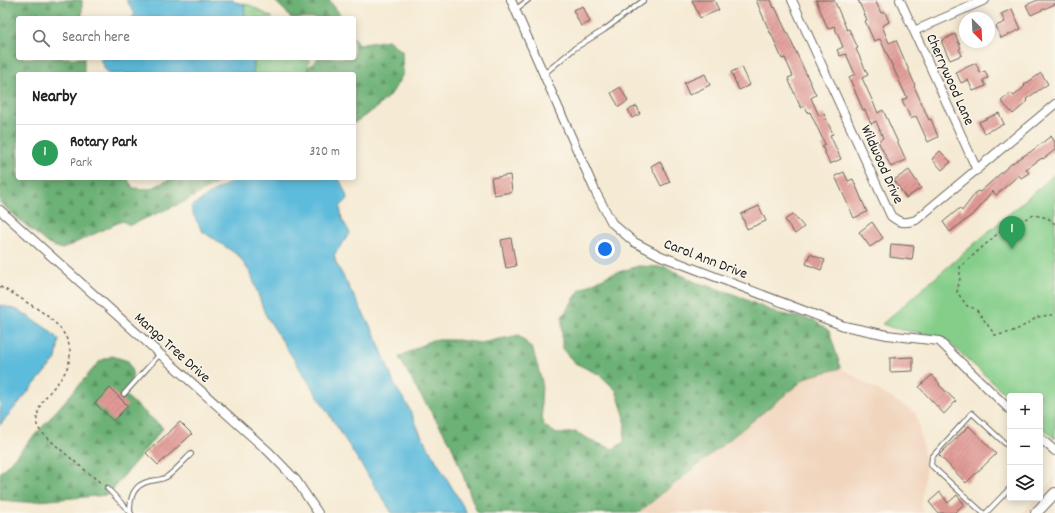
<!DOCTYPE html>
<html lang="en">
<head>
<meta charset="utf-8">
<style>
	body { margin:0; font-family:Dekko,sans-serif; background:#f2f2f2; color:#222 }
	.controls { position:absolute; right:12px; bottom:12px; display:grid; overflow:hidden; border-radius:4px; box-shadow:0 2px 10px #0003 }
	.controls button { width:36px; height:36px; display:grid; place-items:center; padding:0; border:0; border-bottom:1px solid #e0e0e0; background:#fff; color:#222; font:20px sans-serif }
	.compass { position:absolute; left:959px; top:12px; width:36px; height:36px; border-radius:50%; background:#fff; box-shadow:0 2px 10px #0003; rotate:156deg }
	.you { position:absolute; left:605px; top:249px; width:14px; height:14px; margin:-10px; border:3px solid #fff; border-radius:50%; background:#1a73e8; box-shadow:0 0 0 6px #1a73e833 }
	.badge { display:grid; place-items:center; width:26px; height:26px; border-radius:50%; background:#0b8043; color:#fff; font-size:13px; font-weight:700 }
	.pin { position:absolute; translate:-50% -33px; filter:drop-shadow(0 1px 2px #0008) }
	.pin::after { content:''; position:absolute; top:21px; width:14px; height:12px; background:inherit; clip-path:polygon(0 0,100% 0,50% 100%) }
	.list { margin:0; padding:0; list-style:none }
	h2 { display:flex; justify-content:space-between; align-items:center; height:52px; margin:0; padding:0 16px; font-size:17px }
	h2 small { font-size:13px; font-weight:400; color:#767676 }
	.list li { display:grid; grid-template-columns:26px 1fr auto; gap:12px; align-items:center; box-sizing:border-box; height:56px; padding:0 16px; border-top:1px solid #e0e0e0 }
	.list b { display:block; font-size:15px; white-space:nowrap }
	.list p { margin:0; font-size:13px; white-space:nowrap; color:#767676 }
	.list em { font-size:13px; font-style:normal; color:#767676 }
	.icon { flex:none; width:22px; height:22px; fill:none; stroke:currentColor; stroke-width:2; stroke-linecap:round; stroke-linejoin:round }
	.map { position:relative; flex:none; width:1055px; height:513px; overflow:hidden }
	.search { position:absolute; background:#fff; box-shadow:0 2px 10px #0003; left:16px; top:16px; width:340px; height:44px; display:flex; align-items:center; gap:10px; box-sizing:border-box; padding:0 14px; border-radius:4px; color:#767676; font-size:15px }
	.panel { position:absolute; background:#fff; box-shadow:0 2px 10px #0003; left:16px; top:72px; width:340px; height:108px; border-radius:4px }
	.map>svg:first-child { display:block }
	.built { fill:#f1d5bd }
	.forest { fill:url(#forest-firs); stroke:#446649 }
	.wetland { fill:url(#wetland-marsh); stroke:#507553 }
	.park { fill:#85ce8a; stroke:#507553 }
	.water { fill:#5dbbdb; stroke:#3c6c7c }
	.building { fill:url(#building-hatch) }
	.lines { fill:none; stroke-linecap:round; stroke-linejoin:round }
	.service-casing { stroke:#68645c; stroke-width:6 }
	.minor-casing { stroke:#68645c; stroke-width:10 }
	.tertiary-casing { stroke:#68645c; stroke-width:12 }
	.path { stroke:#68645c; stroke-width:1.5; stroke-dasharray:3 3; stroke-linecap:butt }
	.service { stroke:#fff; stroke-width:4 }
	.minor { stroke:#fff; stroke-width:8 }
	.tertiary { stroke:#fff; stroke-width:10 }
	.labels { text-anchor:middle; stroke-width:3; stroke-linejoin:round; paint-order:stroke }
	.street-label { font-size:15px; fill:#1c1c1c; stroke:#fbf7ec }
</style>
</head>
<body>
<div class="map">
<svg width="1055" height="513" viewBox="0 0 1055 513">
	<defs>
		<pattern id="forest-firs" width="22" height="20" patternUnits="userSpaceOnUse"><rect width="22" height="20" fill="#6cb176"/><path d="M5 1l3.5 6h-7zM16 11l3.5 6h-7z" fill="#588f60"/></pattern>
		<pattern id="wetland-marsh" width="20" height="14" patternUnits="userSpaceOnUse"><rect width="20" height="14" fill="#85ce8a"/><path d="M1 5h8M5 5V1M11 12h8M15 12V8" fill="none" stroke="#72b076"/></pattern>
		<pattern id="building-hatch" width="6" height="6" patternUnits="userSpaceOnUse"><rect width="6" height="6" fill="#e19a94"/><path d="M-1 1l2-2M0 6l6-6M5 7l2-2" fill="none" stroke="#c0847f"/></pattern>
	</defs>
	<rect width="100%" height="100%" fill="#fbf7ec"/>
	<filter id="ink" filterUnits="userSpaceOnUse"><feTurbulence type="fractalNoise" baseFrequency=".025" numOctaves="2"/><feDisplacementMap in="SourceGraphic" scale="8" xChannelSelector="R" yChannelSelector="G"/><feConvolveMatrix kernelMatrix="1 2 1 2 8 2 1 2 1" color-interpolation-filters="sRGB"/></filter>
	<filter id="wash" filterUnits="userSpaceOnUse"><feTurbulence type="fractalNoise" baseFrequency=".012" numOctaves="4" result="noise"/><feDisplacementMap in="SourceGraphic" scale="16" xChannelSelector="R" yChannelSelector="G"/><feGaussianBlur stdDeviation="0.9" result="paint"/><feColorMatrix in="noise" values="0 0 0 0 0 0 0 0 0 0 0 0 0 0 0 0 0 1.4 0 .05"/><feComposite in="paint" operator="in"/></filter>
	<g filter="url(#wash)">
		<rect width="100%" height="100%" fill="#f5ead3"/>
		<path class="built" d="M841,368L916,413L926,462L921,508L925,513H638L807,377Z
			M1055,477V486L1030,513H1022L1036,498H1040V494Z"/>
		<path class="forest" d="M0,0H82V18H18V58H84V74H18V178H127L133,188L150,189L172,178H225L186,201L130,225L122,221L62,249L48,244L0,203Z
			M274,0H329L343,18H291L286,12Z
			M354,37L358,45L388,40L402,51L403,74L392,93L375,109L354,123V74H307L308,68L317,60V58H354Z
			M638,266L666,267L695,282L731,293L777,313L814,320L829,331L841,368L807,377L638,513H479L476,510L451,444L416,388L399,357L432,340H458L481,343L519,335L533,350L542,382L541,404L543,425L557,434L576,432L594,442L613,449L624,442L625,418L616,390L600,375L575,363L562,349V317L580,290L609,275Z
			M112,356L128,361C135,377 133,379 125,395L163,428L108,495L25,502L0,500V473L44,425L100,361Z"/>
		<path class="wetland" d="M244,4L252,6L273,18H245Z
			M254,58H308L309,59L307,74H253Z"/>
		<path class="park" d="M1055,174V439L1040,425V396H1010V398L943,337L893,328L882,324Z"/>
		<path class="water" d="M126,0H233L234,2L244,4L245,18H131L135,14Z
			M100,58H254L253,74H109L103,66Z
			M238,178H339L348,199L340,207L342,219L350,233L334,255L336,263L376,337L395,386L407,404L421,435L467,513H392L265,314L251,274L239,256L202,231L192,212L191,207L210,194Z
			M0,305L18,310L49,330L59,340L56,359L0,425Z"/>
		<g id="blocks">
			<path class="building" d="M692,0H714L719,10L700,18Z
				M756,0H771L774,8L775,7L816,95L811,98L819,116L824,114L833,134L830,135L841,159L830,164L822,146L825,144L810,112L808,113L805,106L801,108L795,95L788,78L793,76L785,58L782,59L771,33H770Z
				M816,0H834L847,30L849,29L858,48L856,49L868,75L862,78L878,113L883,110L906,160L891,167L878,141L883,138L876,121L871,124L865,110H863L854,89L849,77L855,74L846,54L840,56L837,50L843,47L834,26L828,29Z
				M858,0H875L881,13L885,12L889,22L882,26L889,43L896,40L915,85L914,86L929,120L931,119L938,137L928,142L916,116L911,119L902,100L907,98L880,39L874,41L865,21L867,20Z
				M1038,0H1055V4L1031,15L1026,5Z
				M583,6L590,22L581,26L573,10Z
				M1012,9L1021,29L1001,38L996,26L1005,22L1001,14Z
				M955,34L961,48L959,49L962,55L950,60L941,41Z
				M976,63L980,73L985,71L988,78L983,80L986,86L973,91L968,80L961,83L956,72Z
				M742,67L750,85L739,90L731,72Z
				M1041,73L1048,84L1026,99L1028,101L1013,114L1001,101L1011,93L1014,96L1025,86L1024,85Z
				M705,74L710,85L689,95L684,83Z
				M620,87L628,101L619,107L611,93Z
				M637,106L640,114L632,118L628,110Z
				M999,113L1004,124L984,133L979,122Z
				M1051,136L1055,142V150L1043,159L1042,158L1026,169L1029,173L1021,178L1019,175L996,195L992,191L977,211L950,232L943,222L960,208L962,211L977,191L980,192L1011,164L1028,153H1029Z
				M940,151L951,162L942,170L932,159Z
				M660,161L670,182L661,186L651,166Z
				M909,170L921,188L906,198L894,180Z
				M844,172L848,181L853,179L867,212L854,218L835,176Z
				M510,175L512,192L494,195L491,178Z
				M759,206L766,221L747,229L741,214Z
				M793,214L804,227L795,234L785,220Z
				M872,222L883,238L870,247L859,232Z
				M511,238L516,266L506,268L501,240Z
				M891,244L914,246L912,260L890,257Z
				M810,254L825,260L821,270L806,264Z
				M913,357V371L890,372V358Z
				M932,375L940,384L939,385L956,401L944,414L919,387Z
				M110,388L128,406L113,421L95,403Z
				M180,422L192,434L158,465L146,453Z
				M969,426L996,454L966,483L939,455Z
				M940,492L948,503L957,495L964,504L954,513H938L929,502Z"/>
		</g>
	</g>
	<g filter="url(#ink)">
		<use href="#blocks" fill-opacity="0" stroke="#68645c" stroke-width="1"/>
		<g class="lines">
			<g class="service-casing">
				<path id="service" d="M515,10L528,0
					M544,74L575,48L604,30L644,0
					M124,394L160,354
					M107,488L131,513
					M130,512C130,497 133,485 150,481C156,480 163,480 168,476C176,470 184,461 191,454
					M983,513L933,467L931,465L932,457L972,413L1010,448
					M986,513L1010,488"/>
			</g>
			<g class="minor-casing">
				<path id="minor" d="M511,0L596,193L612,223L634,242L661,256L844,326L887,335L939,341L1010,410
					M792,0L891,216C900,223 904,224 916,220L1055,104
					M900,0L977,170
					M914,31L985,0
					M0,210L269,452L296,480L318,513
					M1040,438L1055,451"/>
			</g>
			<g class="tertiary-casing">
				<path id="tertiary" d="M1036,513L1055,493"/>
			</g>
			<path class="path" d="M1055,224L1048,218L1034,215L1004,228L960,267V278L957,292L967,306L976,309L995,335C1011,334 1023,327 1036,318C1041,315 1050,316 1055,314
				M0,287C9,291 18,296 26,302C49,315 80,337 67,368C60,385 42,395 38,413C37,417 36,422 37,425C39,431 45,435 49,439C66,455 85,470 102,484"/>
			<use href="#service" class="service"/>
			<use href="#minor" class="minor"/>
			<use href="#tertiary" class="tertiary"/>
		</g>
	</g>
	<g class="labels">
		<g class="street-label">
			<text transform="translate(951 79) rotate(66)" y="5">Cherrywood Lane</text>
			<text transform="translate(883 164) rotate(66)" y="5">Wildwood Drive</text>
			<text transform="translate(706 258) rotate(21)" y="5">Carol Ann Drive</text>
			<text transform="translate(173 347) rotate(42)" y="5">Mango Tree Drive</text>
		</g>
	</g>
</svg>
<div class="controls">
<button>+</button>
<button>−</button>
<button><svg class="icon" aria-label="layers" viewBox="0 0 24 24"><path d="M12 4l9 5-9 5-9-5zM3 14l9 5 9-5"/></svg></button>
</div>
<svg class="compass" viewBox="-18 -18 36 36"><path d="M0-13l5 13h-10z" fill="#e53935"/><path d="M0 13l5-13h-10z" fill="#767676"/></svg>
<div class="you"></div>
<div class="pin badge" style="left:1012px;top:249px;background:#2e9e5b">1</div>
<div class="search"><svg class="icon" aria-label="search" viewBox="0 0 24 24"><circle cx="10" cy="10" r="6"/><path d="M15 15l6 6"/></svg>Search here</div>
<section class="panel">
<h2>Nearby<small></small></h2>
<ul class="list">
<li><span class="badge" style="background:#2e9e5b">1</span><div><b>Rotary Park</b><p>Park</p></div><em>320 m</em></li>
</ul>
</section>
</div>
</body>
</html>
